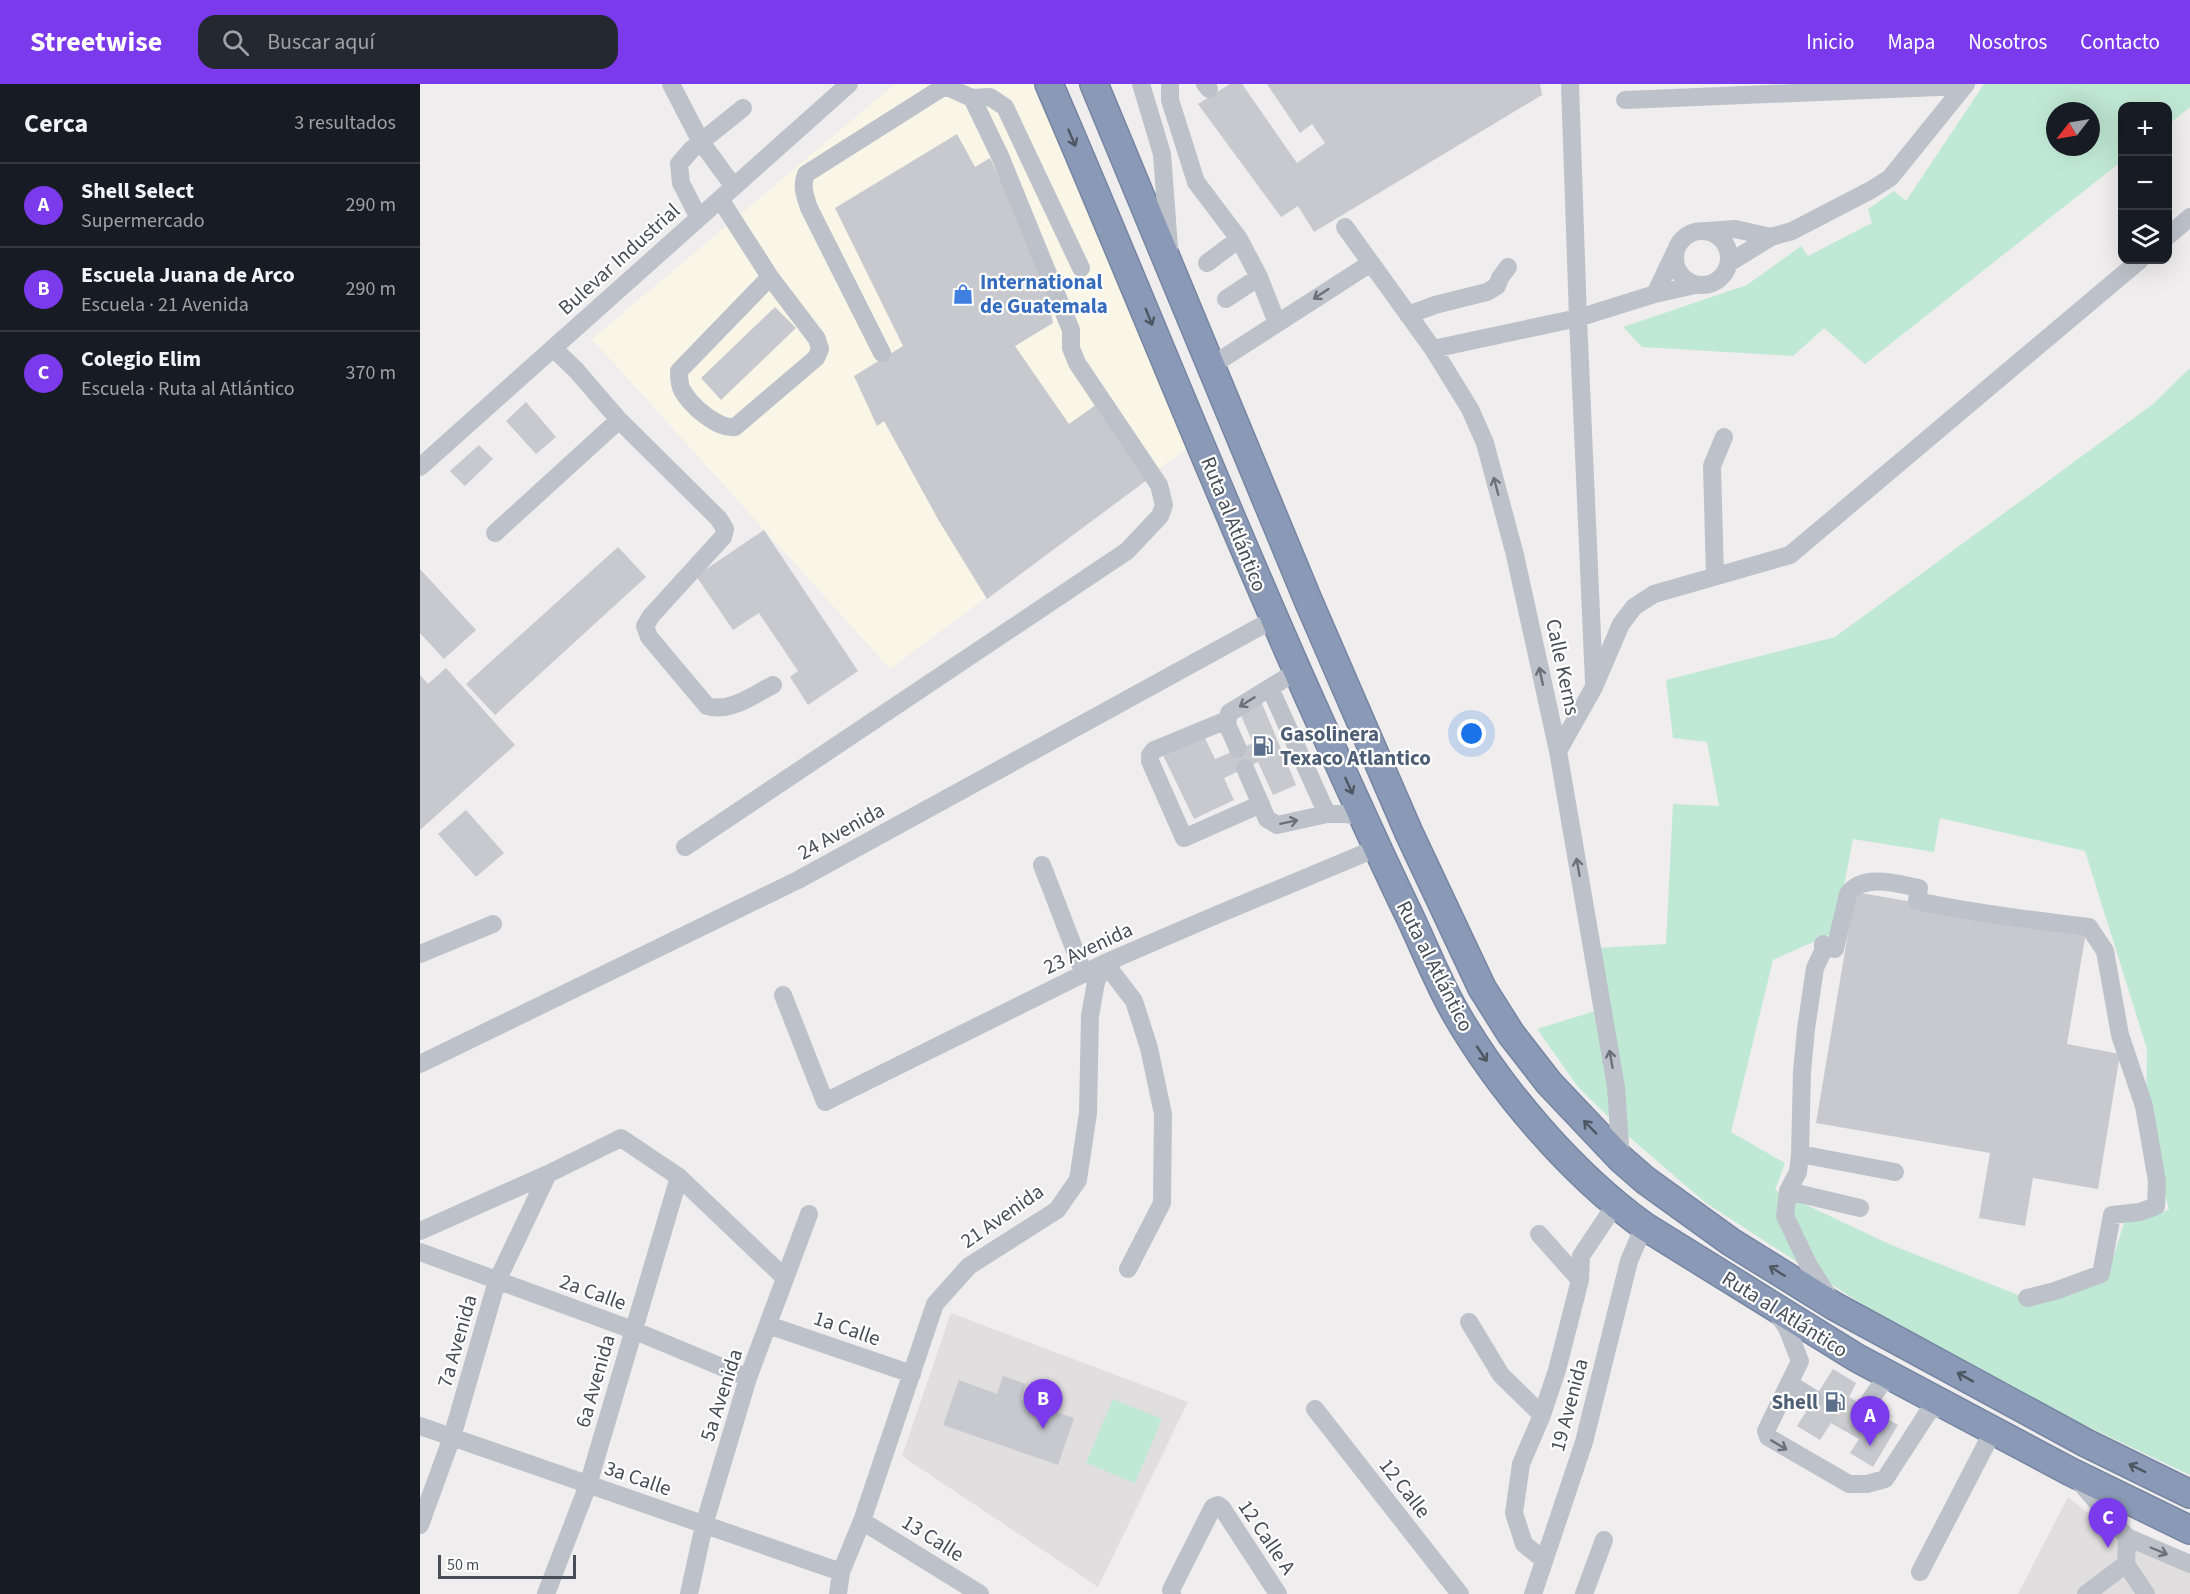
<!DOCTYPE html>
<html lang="es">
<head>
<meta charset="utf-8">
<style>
	body { margin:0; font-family:"Source Sans 3",sans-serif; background:#242831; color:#f1f3f6 }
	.controls { position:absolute; right:18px; top:18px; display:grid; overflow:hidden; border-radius:12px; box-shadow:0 6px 24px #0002 }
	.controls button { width:54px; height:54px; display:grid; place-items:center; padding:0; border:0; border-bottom:2px solid #363941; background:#171b24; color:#f1f3f6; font:30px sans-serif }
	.compass { position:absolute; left:1626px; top:18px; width:54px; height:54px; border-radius:50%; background:#171b24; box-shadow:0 6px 24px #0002; rotate:239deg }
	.scale { position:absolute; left:18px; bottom:15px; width:138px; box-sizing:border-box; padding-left:6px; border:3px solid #474e58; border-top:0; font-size:16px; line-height:21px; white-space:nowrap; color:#474e58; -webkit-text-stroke:4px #fff; paint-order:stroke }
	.you { position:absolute; left:1052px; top:650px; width:21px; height:21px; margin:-15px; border:4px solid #fff; border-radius:50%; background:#1a73e8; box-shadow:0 0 0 9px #1a73e833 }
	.badge { display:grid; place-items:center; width:39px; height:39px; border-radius:50%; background:#7c3aed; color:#fff; font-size:20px; font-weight:700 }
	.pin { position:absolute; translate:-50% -50px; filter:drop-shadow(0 2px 3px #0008) }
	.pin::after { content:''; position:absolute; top:32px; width:21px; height:18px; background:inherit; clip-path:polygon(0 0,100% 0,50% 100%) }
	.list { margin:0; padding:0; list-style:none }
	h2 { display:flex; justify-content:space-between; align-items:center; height:78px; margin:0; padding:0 24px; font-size:26px }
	h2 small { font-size:20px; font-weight:400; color:#9ea1a6 }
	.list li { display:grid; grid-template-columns:39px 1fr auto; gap:18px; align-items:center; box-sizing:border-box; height:84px; padding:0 24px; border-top:2px solid #363941 }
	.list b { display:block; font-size:22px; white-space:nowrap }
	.list p { margin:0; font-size:20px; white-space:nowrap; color:#9ea1a6 }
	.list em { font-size:20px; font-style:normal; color:#9ea1a6 }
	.icon { flex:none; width:33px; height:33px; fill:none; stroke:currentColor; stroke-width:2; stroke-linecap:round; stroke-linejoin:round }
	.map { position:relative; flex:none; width:1770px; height:1510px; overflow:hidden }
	header { display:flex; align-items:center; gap:36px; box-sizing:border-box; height:84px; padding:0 30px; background:#7c3aed; color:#fff }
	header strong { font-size:28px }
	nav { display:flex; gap:33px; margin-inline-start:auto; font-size:21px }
	.search { width:420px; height:54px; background:#242831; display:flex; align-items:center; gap:15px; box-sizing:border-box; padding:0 21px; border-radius:18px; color:#9ea1a6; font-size:22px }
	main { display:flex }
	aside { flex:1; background:#171b24 }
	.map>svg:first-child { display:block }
	.commercial { fill:#f9f6e7 }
	.education { fill:#e0dede }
	.green { fill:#c0e9d5; fill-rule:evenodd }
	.building { fill:#c7c9cf }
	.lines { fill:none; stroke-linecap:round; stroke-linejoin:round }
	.minor-tunnel { stroke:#cdcdcf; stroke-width:18; stroke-dasharray:18 9; stroke-linecap:butt }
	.highway-casing { stroke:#7685a2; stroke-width:30 }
	.minor { stroke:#bdc2ca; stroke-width:18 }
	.highway { stroke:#8a9ab6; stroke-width:27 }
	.oneway { stroke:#4e5661 }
	.oneway2 { stroke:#6a717a }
	.labels { text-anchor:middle; stroke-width:4.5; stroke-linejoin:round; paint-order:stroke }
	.street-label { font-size:21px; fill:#474e58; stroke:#fff }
	.shop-label { font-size:21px; font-weight:bold; fill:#366cbe; stroke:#fff; text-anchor:start }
	.service-label { font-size:21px; font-weight:bold; fill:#4e5e75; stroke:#fff; text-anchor:start }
</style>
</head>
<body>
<header>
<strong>Streetwise</strong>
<div class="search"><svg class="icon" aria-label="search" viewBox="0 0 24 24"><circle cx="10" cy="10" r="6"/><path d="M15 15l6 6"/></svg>Buscar aquí</div>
<nav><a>Inicio</a><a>Mapa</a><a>Nosotros</a><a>Contacto</a></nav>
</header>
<main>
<aside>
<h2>Cerca<small>3 resultados</small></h2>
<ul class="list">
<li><span class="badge">A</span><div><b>Shell Select</b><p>Supermercado</p></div><em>290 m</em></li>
<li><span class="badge">B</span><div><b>Escuela Juana de Arco</b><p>Escuela · 21 Avenida</p></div><em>290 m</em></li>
<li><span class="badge">C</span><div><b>Colegio Elim</b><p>Escuela · Ruta al Atlántico</p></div><em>370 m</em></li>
</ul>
</aside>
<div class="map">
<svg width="1770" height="1510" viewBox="0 0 1770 1510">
	<rect width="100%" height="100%" fill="#efeded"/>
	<path class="commercial" d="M475,0H614L770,362L470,585L172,255Z"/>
	<path class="education" d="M531,1229L768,1318L678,1503L482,1372Z
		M1648,1413L1704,1458L1770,1471V1510H1598Z"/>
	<path class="green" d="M1564,0H1770V23L1748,41V22H1702V77L1445,280L1404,244L1373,272L1222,263L1203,243L1327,201L1381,162L1388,172L1452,139L1448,125L1474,107L1486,117ZM1635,27H1671V63H1635Z
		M1770,284V1391L1603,1312L1442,1220L1286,1119L1208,1052L1158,1003L1117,945L1188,923L1178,864L1246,860L1253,720L1299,722L1287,658L1253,654L1246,596L1415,553L1733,320ZM1520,734L1665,767L1727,965L1726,1036L1749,1126L1704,1139L1688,1190L1616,1218L1469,1160L1355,1106L1365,1079L1311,1048L1353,876L1415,848L1433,755L1514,768Z
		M693,1315L742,1335L715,1399L666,1379Z"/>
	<path class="building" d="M810,0H822L877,79L905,59L892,40L880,49L847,0H1120L1122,11L894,148L878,122L861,133L778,20Z
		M537,50L555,83L570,74L621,181L633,239L595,262L649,340L677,320L731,393L567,515L519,437L464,337L457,342L434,292L483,262L415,124Z
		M355,223L376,244L301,316L281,294Z
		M106,318L136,353L116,370L86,337Z
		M59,361L73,375L45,402L30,387Z
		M344,446L438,587L388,621L370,593L378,587L339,529L313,546L276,492Z
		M198,463L226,493L75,631L46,600Z
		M0,485L56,546L24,575L0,549Z
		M26,584L95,661L0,746V591L8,600Z
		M841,617L876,701L853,711L838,678L804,694L814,716L774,735L743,671L784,652L795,675L833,659L819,627Z
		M46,726L84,769L56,793L18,750Z
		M1435,808L1666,848L1647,960L1700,970L1678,1105L1613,1094L1605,1142L1559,1134L1570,1069L1396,1039Z
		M1413,1285L1436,1299L1429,1313L1478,1341L1453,1383L1430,1369L1439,1355L1411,1339L1400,1356L1377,1342Z
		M583,1292L606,1300L601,1316L654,1334L638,1381L523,1341L539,1296L577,1310Z"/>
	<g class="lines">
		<path class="minor-tunnel" d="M1394,1315L1435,1338L1446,1322"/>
		<g class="highway-casing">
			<path id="highway" d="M629,0C718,206 800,415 892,620C924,691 956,763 990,833C1005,865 1018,898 1035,928C1080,1006 1151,1089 1224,1142L1437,1274L1651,1388L1770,1446
				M674,0L888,516L989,749L1062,904L1091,950L1129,999L1201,1075L1225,1096L1311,1158L1414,1222L1666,1359L1770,1410"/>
		</g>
		<path class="minor" d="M251,0L281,58L314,103
			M721,0L742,70L749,163
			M750,0V16L776,98L819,155L839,193L857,239
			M785,0L789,5
			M1150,0L1158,234L1174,598
			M552,14L570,13L585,23L661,184
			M1205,16L1543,2
			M300,115L350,193L397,255L400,265L396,274L315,343C297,345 271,322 262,306C259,300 259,293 259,287L350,193
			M279,134L261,99L259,80L272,65L323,24
			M925,143L1013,265L1050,325L1065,359L1095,471L1138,667L1196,1003L1201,1075
			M1255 174a27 27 0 1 1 54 0a27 27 0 1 1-54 0Z
			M1287,147L1315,145L1351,153
			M1748,152L1770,133
			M787,179L819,155
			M1309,179L1351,153L1372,147L1451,106L1470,94L1546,0
			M1235,210L1255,168
			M806,215L839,193
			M988,231L1015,221L1067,208L1077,202L1080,194L1088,183
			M133,264L156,286L199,336L299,435L305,445L303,453L231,532L225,542L229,553L287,622C310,629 333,611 353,601
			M1013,265L1158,234L1235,210L1275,201
			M462,269L389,124C385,112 381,102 386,90L525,2V0
			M791,282L951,179
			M0,383L429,0
			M75,449L199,336
			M1295,491L1292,382L1304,353
			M850,604L907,730
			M807,636L734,666L730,671V677L764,754L841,720
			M818,665L807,640L809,629L877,587
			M1138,667L1174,603L1201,540L1214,523L1234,510L1370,471L1720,176
			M825,684L847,735L857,741L907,730H925L942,733
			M265,763L707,467L740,432L744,421L739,401L657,279L651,264V246L580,72L552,14L525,2
			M622,781L664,890
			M0,870L73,840
			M685,879L714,917L729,964L743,1030L742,1119L708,1185
			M363,911L405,1018L685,879L787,835L957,764
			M0,980L378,796L854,535
			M1380,1070L1475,1088
			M1368,1107L1440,1124
			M0,1147L128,1090L201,1054L259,1093L365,1194
			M1119,1150L1160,1196
			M0,1168L213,1246L328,1294
			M1410,1215L1388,1180L1365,1132L1368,1107L1378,1088L1380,1070L1382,988L1386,945L1395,884L1403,867V860L1410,864L1415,865L1428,810C1443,789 1478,800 1499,804L1497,817C1554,829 1612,836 1669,843L1685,867L1700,951L1724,1022L1737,1097L1736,1122L1720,1128L1692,1131L1681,1190L1635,1207L1607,1214
			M1356,1228L1367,1244L1380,1277L1346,1347L1348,1353L1429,1400H1447L1465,1395L1509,1327L1519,1324L1531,1326
			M1049,1238L1081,1291L1122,1331
			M348,1241L492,1290
			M1369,1299L1394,1315
			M1446,1322L1462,1299L1479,1297
			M895,1325L1040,1510
			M0,1342L421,1488
			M1658,1396L1707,1453L1770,1480
			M442,1437L560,1510
			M0,1441L32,1353L77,1197L128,1090
			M1124,1476L1104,1460L1094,1429L1101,1380L1122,1331L1137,1286L1160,1196L1161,1172L1195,1121
			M1706,1480L1726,1510
			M1500,1488L1573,1347
			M126,1510L168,1401L259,1093
			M269,1510L284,1441L328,1294L389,1130
			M418,1510L421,1488L442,1437L515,1220L549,1182L637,1126L658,1096L668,1029L670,932L676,898L685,879
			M752,1510L751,1506L793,1423L798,1421L802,1424L858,1510
			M1113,1510L1164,1358L1209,1177L1224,1142
			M1164,1510L1184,1456
			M1666,1510L1706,1480L1707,1453"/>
		<use href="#highway" class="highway"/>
	</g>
	<defs><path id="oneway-shaft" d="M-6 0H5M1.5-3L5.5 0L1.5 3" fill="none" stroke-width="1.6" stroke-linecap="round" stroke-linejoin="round" transform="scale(1.5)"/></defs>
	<g class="oneway">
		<use href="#oneway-shaft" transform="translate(652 54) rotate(67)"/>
		<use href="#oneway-shaft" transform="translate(729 233) rotate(68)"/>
		<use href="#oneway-shaft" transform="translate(929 702) rotate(66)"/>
		<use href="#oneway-shaft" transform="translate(1062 970) rotate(56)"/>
		<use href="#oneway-shaft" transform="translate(1170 1043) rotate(-134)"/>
		<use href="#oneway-shaft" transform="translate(1357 1187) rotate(-148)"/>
		<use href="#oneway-shaft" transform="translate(1545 1293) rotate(-151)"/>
		<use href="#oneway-shaft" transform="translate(1717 1384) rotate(-154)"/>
	</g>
	<g class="oneway2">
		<use href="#oneway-shaft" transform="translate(901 210) rotate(147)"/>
		<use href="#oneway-shaft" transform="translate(1076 402) rotate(-105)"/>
		<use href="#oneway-shaft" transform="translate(1121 592) rotate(-102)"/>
		<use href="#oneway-shaft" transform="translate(827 618) rotate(148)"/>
		<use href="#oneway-shaft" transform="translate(869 738) rotate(-12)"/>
		<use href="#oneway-shaft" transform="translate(1158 783) rotate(-100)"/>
		<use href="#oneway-shaft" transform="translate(1191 975) rotate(-100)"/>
		<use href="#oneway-shaft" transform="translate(1359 1361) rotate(31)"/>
		<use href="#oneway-shaft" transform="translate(1739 1467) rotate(23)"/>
	</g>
	<defs>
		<g id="shop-bare" transform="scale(1.62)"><path d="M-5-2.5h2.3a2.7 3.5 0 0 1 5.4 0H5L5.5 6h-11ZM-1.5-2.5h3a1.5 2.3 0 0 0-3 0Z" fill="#3f7fe0" stroke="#fff" stroke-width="2.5" paint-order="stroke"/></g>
		<g id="fuel-bare" transform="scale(1.62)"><path d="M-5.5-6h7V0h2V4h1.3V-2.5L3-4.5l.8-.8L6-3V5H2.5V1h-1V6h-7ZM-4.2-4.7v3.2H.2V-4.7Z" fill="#5c6f8a" stroke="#fff" stroke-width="2.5" paint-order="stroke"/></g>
	</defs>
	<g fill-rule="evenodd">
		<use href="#shop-bare" x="543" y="210"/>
		<use href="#fuel-bare" x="843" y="662"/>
		<use href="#fuel-bare" x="1415" y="1318"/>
	</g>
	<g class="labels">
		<g class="street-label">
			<text transform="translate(199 175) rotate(-42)" y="7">Bulevar Industrial</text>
			<text transform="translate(814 440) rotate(68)" y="7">Ruta al Atlántico</text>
			<text transform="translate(1143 583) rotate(78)" y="7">Calle Kerns</text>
			<text transform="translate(421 747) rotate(-29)" y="7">24 Avenida</text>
			<text transform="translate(668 864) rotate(-25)" y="7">23 Avenida</text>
			<text transform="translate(1015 882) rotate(63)" y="7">Ruta al Atlántico</text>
			<text transform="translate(582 1132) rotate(-35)" y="7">21 Avenida</text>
			<text transform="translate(173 1208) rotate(20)" y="7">2a Calle</text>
			<text transform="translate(1365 1230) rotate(32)" y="7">Ruta al Atlántico</text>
			<text transform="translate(427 1244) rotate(19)" y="7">1a Calle</text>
			<text transform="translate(37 1257) rotate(-74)" y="7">7a Avenida</text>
			<text transform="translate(175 1297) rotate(-74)" y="7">6a Avenida</text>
			<text transform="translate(301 1311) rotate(-72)" y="7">5a Avenida</text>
			<text transform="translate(1149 1321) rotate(-75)" y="7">19 Avenida</text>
			<text transform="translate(218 1394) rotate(19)" y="7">3a Calle</text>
			<text transform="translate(985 1404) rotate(52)" y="7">12 Calle</text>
			<text transform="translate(847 1453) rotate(56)" y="7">12 Calle A</text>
			<text transform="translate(513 1454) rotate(32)" y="7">13 Calle</text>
		</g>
		<g class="shop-label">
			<text x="560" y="205">International<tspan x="560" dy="24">de Guatemala</tspan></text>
		</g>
		<g class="service-label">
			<text x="860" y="657">Gasolinera<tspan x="860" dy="24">Texaco Atlantico</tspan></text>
			<text x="1398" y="1325" text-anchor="end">Shell</text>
		</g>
	</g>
</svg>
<div class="controls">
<button>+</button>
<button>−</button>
<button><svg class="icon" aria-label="layers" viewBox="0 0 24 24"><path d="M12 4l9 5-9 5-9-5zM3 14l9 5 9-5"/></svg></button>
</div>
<svg class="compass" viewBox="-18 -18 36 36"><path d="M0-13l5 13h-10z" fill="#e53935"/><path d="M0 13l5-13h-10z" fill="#9ea1a6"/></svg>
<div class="scale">50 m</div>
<div class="you"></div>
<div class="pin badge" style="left:1450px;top:1362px">A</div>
<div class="pin badge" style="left:623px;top:1345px">B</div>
<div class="pin badge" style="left:1688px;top:1464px">C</div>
</div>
</main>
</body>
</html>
